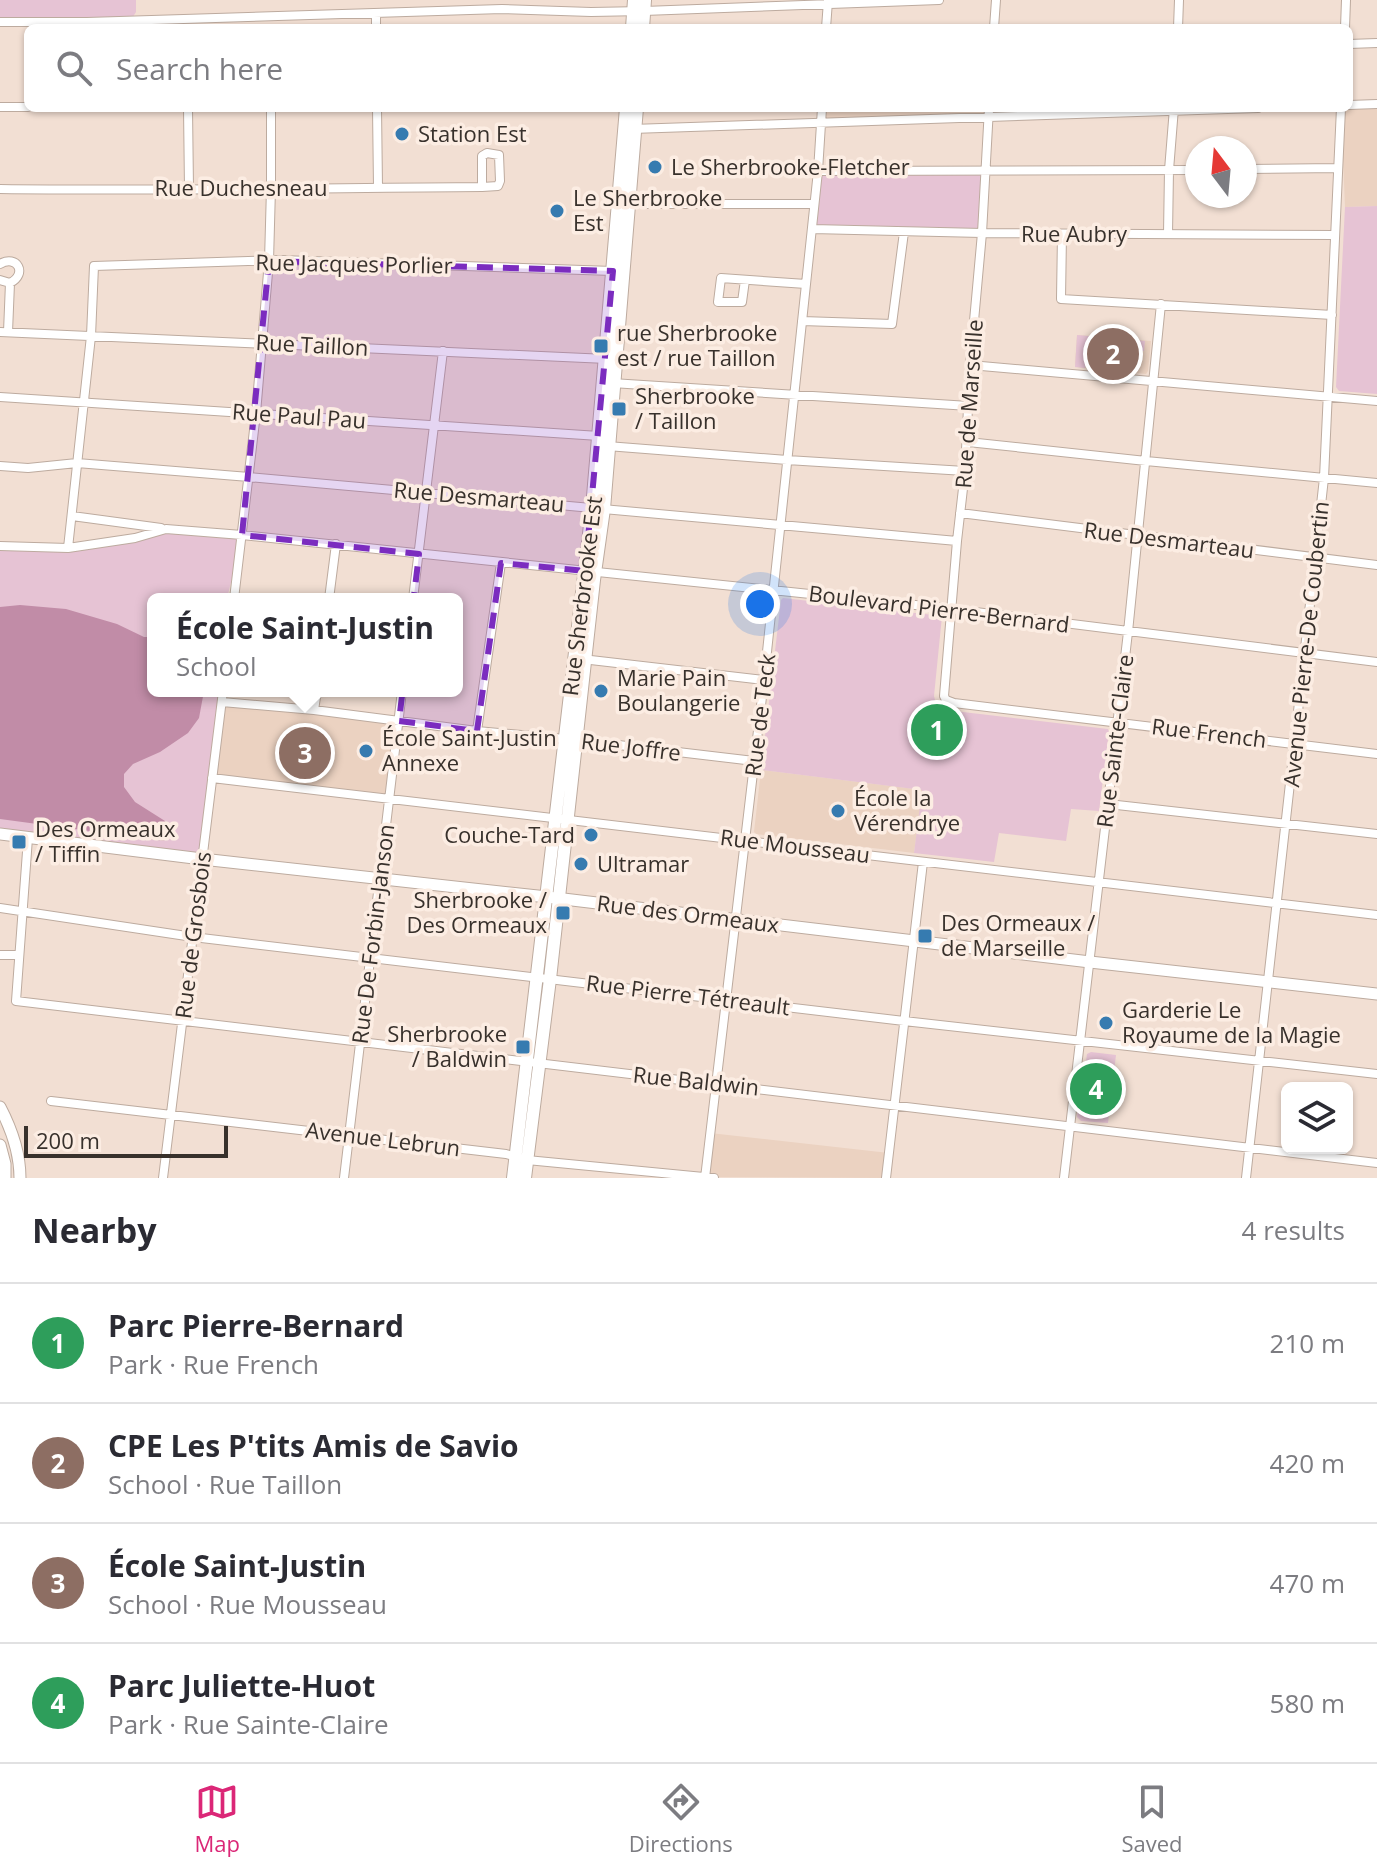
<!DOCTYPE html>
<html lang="en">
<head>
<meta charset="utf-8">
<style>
	body { margin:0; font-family:"Open Sans",sans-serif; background:#f2f2f3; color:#2b2b33 }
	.controls { position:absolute; right:24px; bottom:24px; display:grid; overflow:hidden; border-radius:12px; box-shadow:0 2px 6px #0004 }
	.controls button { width:72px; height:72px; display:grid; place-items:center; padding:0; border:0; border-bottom:2px solid #e1e1e2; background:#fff; color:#2b2b33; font:40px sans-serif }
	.compass { position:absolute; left:1185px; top:136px; width:72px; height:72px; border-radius:50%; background:#fff; box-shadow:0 2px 6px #0004; rotate:344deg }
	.scale { position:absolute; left:24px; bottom:20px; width:204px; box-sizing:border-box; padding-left:8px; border:4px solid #38312c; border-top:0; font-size:22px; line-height:28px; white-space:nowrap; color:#38312c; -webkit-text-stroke:6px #fcede3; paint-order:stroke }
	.you { position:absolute; left:760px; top:604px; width:28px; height:28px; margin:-20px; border:6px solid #fff; border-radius:50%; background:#1a73e8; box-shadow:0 0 0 12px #1a73e833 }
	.badge { display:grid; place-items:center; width:52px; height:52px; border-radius:50%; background:#db2777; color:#fff; font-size:26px; font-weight:700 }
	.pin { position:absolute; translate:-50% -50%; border:4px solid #fff; box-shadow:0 2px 8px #0006 }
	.popup { position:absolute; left:147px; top:593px; width:316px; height:104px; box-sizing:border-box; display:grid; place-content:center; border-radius:12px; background:#fff; filter:drop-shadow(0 2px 6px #0005); font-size:26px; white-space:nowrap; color:#7c7c81 }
	.popup b { font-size:30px; color:#2b2b33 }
	.popup::after { content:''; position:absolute; left:50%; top:100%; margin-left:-16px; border:16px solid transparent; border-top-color:#fff }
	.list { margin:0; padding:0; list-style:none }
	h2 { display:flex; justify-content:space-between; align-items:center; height:104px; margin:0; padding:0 32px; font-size:34px }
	h2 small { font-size:26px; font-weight:400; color:#7c7c81 }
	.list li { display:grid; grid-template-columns:52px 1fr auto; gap:24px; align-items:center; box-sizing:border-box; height:120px; padding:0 32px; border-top:2px solid #e1e1e2 }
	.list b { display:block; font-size:30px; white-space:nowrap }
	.list p { margin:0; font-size:26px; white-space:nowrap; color:#7c7c81 }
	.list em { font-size:26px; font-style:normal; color:#7c7c81 }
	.icon { flex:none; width:44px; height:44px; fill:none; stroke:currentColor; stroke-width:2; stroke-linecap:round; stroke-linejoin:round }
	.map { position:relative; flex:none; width:1377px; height:1178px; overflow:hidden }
	.search { position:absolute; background:#fff; box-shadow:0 2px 6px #0004; left:24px; right:24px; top:24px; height:88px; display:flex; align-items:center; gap:20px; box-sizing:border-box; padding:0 28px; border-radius:12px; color:#7c7c81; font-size:30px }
	.sheet { height:584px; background:#fff }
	nav { display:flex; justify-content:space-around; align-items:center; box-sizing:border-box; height:112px; border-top:2px solid #e1e1e2; background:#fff; font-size:22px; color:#7c7c81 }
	nav a { display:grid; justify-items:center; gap:4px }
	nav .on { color:#db2777 }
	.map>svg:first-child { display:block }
	.built { fill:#ebd2c1 }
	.green { fill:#e6c3d4 }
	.forest { fill:#c18ca7 }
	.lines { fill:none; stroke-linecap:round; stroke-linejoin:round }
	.street-casing { stroke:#bdab9f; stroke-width:10 }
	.secondary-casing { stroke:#bdab9f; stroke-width:13 }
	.primary-casing { stroke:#bdab9f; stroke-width:14 }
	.street { stroke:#fff; stroke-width:8 }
	.secondary { stroke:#fff; stroke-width:11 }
	.primary { stroke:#fff; stroke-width:12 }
	.marked { fill:#7b2cbf; fill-opacity:0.2; stroke:#7b2cbf; stroke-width:6; stroke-dasharray:16 10; stroke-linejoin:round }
	.poi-dot { fill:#367bb0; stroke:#fcede3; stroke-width:3 }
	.labels { text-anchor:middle; stroke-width:7; stroke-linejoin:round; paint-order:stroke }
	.poi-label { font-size:22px; fill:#38312c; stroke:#fcede3; text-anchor:start }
	.street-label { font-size:22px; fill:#38312c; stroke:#fcede3 }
</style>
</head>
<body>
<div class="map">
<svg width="1377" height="1178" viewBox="0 0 1377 1178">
	<rect width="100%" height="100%" fill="#f2dfd3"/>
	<path class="built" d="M1377,104V206L1345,207L1341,108Z
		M822,108H989L988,117L821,122Z
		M1077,335L1151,341L1148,371L1146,374L1075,367Z
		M222,702L399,721L390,798L212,778Z
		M761,770L923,790L914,853L756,834L754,832Z
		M710,1133L889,1153L886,1178L705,1177Z"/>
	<path class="green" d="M0,0H136V12L131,20L0,22Z
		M986,170L982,233L812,229L818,171Z
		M1377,206V394L1339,391L1336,387L1345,207Z
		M1077,335L1145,341L1144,351L1105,348L1104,350L1091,347L1085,368L1075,367Z
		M166,529L242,535L227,599H153V691H218L212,778L202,859L0,832V546L68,548Z
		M783,598L942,616L934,696L936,704L946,710L1108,729L1109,732L1099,811L1071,809L1066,841L999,833L994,862L914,853L922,790L761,770L781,600Z
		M1091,1052L1116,1055L1108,1123L1081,1121L1077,1117L1084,1061H1086L1087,1054Z"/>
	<path class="forest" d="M20,605L66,609L117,624L144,637H153V691H204L199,718L188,733L160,752L133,764L124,774V787L135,802L165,821L169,835L164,841L0,819V607Z"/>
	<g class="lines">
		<g class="street-casing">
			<path id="street" d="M376,13V28
				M0,22H87L502,9L591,12L644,11L939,0
				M826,28L828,1
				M994,28L996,0
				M1178,28L1179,0
				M1345,28L1346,0
				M1349,44L1377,43
				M1349,105L1377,104
				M0,107H28
				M188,108L189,189
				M377,108L378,187
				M989,108L982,233L970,365L965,471L957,541L944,696L946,700L954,703L1377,754
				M632,129L1258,108
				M1245,169L1338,168
				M818,171L1197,170
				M0,189C161,191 321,188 482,187L498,186L500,181L499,155L487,153L482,156V187
				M627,204H814
				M812,229L982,233L1335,235
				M1062,234L1061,299L1332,315
				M1168,234L1169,170L1174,108
				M0,264C17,254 28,274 10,283L0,280
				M745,280L742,302H718L721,278L806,284
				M802,321L892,324L904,232
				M0,332L607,359
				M8,332L10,283
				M970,365L1377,401
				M612,383L969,406
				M0,397L599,436
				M968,442L1146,461L1377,483
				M607,446L787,460L965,471
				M0,466L28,468L77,463L249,477L957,541
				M960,513L1377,565
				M72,516L161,528
				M0,546L68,548L135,538L166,529L242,535L944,608L1377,662
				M68,548L91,336L94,266L280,260L613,271
				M234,599L256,413L269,261L271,188V108
				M329,599L336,544
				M413,599L443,351
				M582,659L764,680
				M222,702L314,710L477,731L576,740L754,761
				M314,710L317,691
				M477,731L501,563
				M212,778L1377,915
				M1108,804L1377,834
				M28,838L16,1001L1377,1163
				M0,908L193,937L904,1021L1377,1074
				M0,955H19
				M51,1101L506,1154L527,1160L714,1178
				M163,1178L223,691
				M344,1178L402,691
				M705,1178L764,680L818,171L822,108
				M886,1178L923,862
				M1064,1178L1128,632L1161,304
				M1246,1178L1324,478L1341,108"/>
		</g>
		<g class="secondary-casing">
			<path id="secondary" d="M0,834L202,859L547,897L1090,962L1377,994
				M0,1107C11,1128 20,1153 20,1178
				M0,1145L5,1164V1178"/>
		</g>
		<g class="primary-casing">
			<path id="primary" d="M632,28L634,0
				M643,28L645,0
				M513,1178L592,508L626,108
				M525,1178L550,979L594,580L604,509L637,108"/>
		</g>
		<use href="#street" class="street"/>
		<use href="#secondary" class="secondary"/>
		<use href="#primary" class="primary"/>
	</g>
	<path class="marked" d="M269,261L613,271L585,571L501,563L477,731L399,721L419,554L242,535Z"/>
	<g class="poi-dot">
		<circle cx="402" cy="134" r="8"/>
		<circle cx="655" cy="167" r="8"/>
		<circle cx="557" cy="211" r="8"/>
		<rect x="593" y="338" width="16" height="16" rx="4"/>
		<rect x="611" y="401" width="16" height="16" rx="4"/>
		<circle cx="601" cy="691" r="8"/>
		<circle cx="366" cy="751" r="8"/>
		<circle cx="838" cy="811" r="8"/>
		<circle cx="591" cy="835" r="8"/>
		<rect x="11" y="834" width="16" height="16" rx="4"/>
		<circle cx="581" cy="864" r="8"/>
		<rect x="555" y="905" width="16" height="16" rx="4"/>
		<rect x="917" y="928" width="16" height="16" rx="4"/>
		<circle cx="1106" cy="1023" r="8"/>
		<rect x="515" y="1039" width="16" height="16" rx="4"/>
	</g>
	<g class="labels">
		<g class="poi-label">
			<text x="418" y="142">Station Est</text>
			<text x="671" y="175">Le Sherbrooke-Fletcher</text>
			<text x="573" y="206">Le Sherbrooke<tspan x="573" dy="25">Est</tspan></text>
			<text x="617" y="341">rue Sherbrooke<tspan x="617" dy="25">est / rue Taillon</tspan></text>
			<text x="635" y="404">Sherbrooke<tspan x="635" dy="25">/ Taillon</tspan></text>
			<text x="617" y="686">Marie Pain<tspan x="617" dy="25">Boulangerie</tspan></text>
			<text x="382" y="746">École Saint-Justin<tspan x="382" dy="25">Annexe</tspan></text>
			<text x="854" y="806">École la<tspan x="854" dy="25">Vérendrye</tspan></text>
			<text x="35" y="837">Des Ormeaux<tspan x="35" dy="25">/ Tiffin</tspan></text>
			<text x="575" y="843" text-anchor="end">Couche-Tard</text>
			<text x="597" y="872">Ultramar</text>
			<text x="547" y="908" text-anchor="end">Sherbrooke /<tspan x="547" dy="25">Des Ormeaux</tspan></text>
			<text x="941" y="931">Des Ormeaux /<tspan x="941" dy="25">de Marseille</tspan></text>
			<text x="1122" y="1018">Garderie Le<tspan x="1122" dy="25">Royaume de la Magie</tspan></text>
			<text x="507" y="1042" text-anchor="end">Sherbrooke<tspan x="507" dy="25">/ Baldwin</tspan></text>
		</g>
		<g class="street-label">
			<text x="241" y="196">Rue Duchesneau</text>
			<text x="1074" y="242">Rue Aubry</text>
			<text transform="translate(354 264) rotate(1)" y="8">Rue Jacques Porlier</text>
			<text transform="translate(312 345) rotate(3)" y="8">Rue Taillon</text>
			<text transform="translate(969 404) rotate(-86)" y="8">Rue de Marseille</text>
			<text transform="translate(299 416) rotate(4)" y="8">Rue Paul Pau</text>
			<text transform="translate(479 497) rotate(5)" y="8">Rue Desmarteau</text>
			<text transform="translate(1169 540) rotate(7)" y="8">Rue Desmarteau</text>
			<text transform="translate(582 596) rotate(-83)" y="8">Rue Sherbrooke Est</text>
			<text transform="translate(939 609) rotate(7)" y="8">Boulevard Pierre-Bernard</text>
			<text transform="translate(1306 644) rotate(-84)" y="8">Avenue Pierre-De Coubertin</text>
			<text transform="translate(760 715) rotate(-83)" y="8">Rue de Teck</text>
			<text transform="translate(1209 733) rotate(7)" y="8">Rue French</text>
			<text transform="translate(1115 741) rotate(-83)" y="8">Rue Sainte-Claire</text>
			<text transform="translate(631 747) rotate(7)" y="8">Rue Joffre</text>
			<text transform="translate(795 846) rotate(7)" y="8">Rue Mousseau</text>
			<text transform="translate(688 914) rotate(7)" y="8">Rue des Ormeaux</text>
			<text transform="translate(373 934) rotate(-83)" y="8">Rue De Forbin-Janson</text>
			<text transform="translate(193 935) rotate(-83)" y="8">Rue de Grosbois</text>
			<text transform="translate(688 995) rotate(7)" y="8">Rue Pierre Tétreault</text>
			<text transform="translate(696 1081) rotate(6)" y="8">Rue Baldwin</text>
			<text transform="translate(383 1139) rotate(7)" y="8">Avenue Lebrun</text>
		</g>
	</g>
</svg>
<div class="controls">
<button><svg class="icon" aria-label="layers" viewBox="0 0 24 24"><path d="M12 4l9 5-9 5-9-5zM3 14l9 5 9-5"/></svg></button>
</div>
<svg class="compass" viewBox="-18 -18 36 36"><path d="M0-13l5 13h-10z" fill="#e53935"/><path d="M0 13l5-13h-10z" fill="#7c7c81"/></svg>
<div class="scale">200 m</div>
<div class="you"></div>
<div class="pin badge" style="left:937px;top:730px;background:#2e9e5b">1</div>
<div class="pin badge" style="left:1113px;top:354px;background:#8d6e63">2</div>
<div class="pin badge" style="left:305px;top:753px;background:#8d6e63">3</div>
<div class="popup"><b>École Saint-Justin</b>School</div>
<div class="pin badge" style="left:1096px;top:1089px;background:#2e9e5b">4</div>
<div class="search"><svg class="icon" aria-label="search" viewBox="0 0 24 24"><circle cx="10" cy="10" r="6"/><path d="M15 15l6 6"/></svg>Search here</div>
</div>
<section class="sheet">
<h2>Nearby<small>4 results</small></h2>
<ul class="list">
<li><span class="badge" style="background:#2e9e5b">1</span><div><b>Parc Pierre-Bernard</b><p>Park · Rue French</p></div><em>210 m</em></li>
<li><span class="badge" style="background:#8d6e63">2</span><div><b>CPE Les P'tits Amis de Savio</b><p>School · Rue Taillon</p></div><em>420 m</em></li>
<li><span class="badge" style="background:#8d6e63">3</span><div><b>École Saint-Justin</b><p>School · Rue Mousseau</p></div><em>470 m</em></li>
<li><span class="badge" style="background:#2e9e5b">4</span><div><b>Parc Juliette-Huot</b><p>Park · Rue Sainte-Claire</p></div><em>580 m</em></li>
</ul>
</section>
<nav>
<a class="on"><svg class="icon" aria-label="map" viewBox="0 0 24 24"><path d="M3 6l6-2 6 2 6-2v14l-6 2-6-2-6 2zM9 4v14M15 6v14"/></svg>Map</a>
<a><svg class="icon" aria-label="directions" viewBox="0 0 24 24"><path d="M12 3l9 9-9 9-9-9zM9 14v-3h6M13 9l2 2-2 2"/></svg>Directions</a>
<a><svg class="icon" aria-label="saved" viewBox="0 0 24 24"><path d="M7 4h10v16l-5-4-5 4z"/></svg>Saved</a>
</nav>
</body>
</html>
